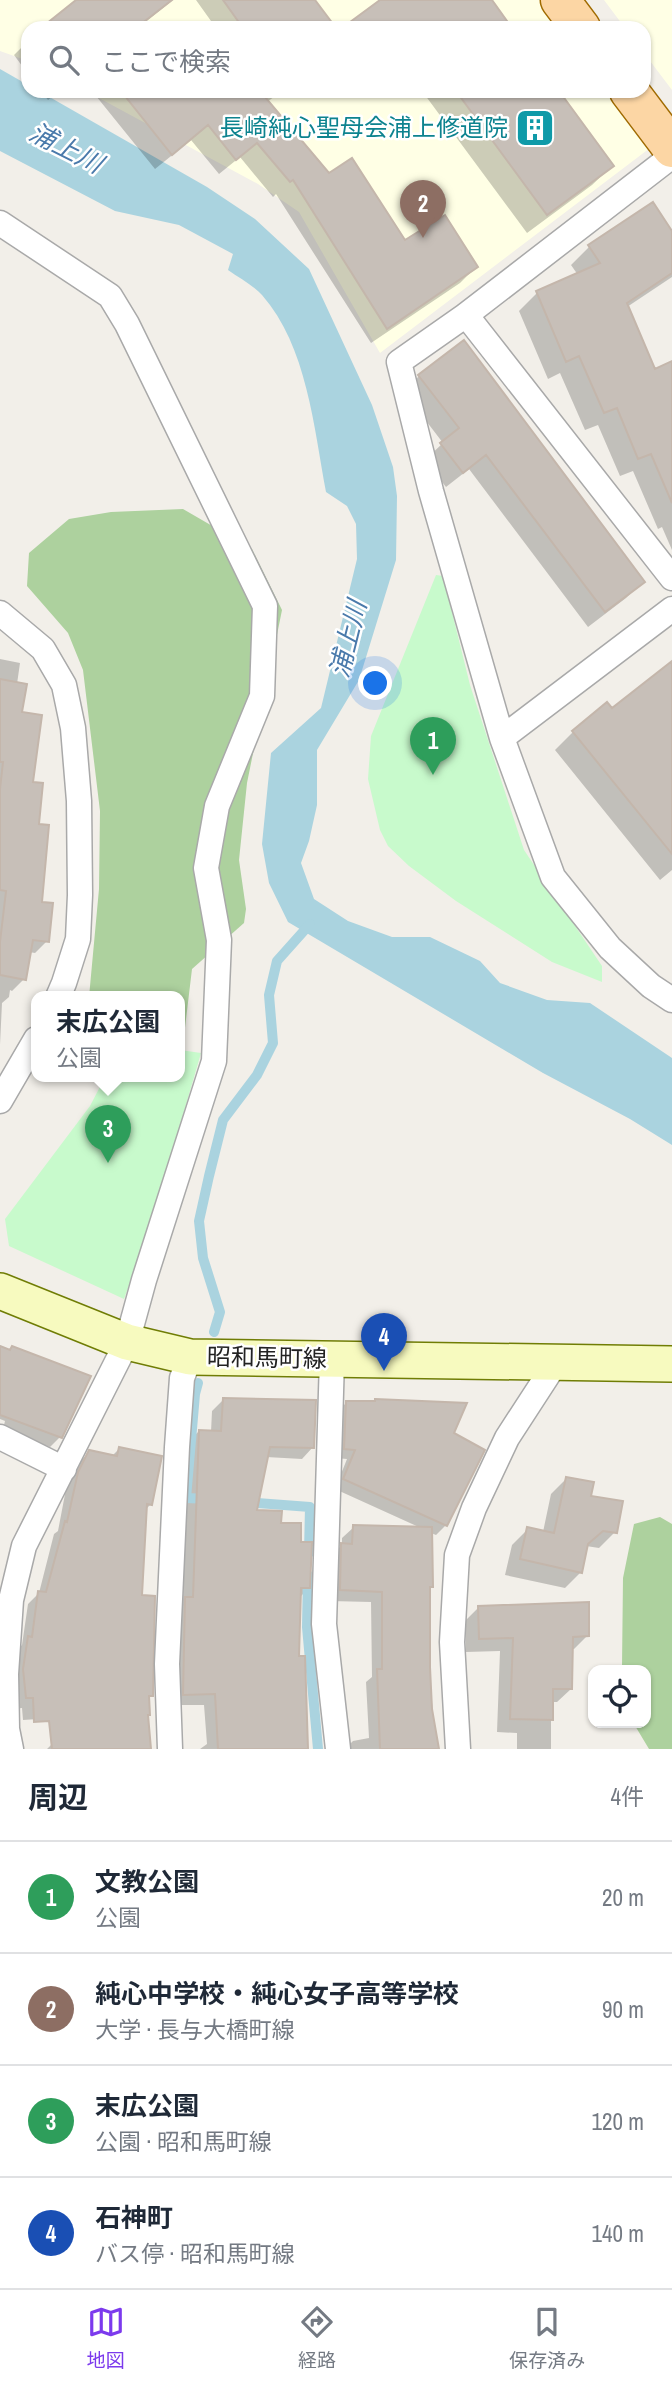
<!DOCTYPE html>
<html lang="ja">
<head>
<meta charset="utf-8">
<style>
	body { margin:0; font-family:"Archivo Narrow","Noto Sans JP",sans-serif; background:#f2f2f3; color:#1f2937 }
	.controls { position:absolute; right:21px; bottom:21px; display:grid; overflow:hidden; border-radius:14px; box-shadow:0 2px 5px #0004 }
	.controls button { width:63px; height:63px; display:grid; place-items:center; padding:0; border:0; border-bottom:2px solid #e0e1e3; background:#fff; color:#1f2937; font:35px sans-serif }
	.you { position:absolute; left:376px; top:684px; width:24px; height:24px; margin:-18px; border:5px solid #fff; border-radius:50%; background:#1a73e8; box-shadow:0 0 0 10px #1a73e833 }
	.badge { display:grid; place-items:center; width:46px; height:46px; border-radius:50%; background:#7c3aed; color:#fff; font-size:23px; font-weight:700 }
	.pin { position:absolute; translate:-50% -58px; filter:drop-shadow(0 2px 4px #0008) }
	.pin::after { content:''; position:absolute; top:37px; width:24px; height:21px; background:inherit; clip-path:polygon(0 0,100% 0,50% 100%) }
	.popup { position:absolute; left:31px; top:991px; width:154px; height:91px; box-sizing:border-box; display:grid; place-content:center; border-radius:14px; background:#fff; filter:drop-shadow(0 2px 5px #0005); font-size:23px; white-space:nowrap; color:#747a83 }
	.popup b { font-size:26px; color:#1f2937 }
	.popup::after { content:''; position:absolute; left:50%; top:100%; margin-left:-14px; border:14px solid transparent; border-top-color:#fff }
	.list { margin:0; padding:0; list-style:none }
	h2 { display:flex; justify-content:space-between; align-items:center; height:91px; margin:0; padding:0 28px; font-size:30px }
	h2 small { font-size:23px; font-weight:400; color:#747a83 }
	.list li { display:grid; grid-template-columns:46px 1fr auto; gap:21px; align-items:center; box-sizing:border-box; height:112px; padding:0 28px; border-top:2px solid #e0e1e3 }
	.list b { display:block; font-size:26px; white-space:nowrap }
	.list p { margin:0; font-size:23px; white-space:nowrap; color:#747a83 }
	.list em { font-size:23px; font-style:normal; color:#747a83 }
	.icon { flex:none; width:38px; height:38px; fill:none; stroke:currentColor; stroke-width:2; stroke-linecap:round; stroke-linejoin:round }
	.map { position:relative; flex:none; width:672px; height:1749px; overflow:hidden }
	.search { position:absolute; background:#fff; box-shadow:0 2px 5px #0004; left:21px; right:21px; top:21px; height:77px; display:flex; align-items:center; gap:18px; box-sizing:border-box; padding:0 24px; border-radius:21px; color:#747a83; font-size:26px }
	.sheet { height:539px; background:#fff }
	nav { display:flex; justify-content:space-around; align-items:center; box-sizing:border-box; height:98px; border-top:2px solid #e0e1e3; background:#fff; font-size:19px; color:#747a83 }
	nav a { display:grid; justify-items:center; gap:4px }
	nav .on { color:#7c3aed }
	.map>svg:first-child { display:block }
	.education { fill:#ffffe5 }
	.forest { fill:#add19e }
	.park { fill:#c8facc }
	.water { fill:#aad3df }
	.shadow { fill:#0003 }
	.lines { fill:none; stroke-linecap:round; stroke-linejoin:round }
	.stream { stroke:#aad3df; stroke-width:10 }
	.building { fill:#c7bfb8; stroke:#c4b6ab; stroke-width:2 }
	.street-casing { stroke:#a9a9a9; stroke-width:27 }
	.secondary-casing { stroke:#707d05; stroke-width:38 }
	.primary-casing { stroke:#a06b00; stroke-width:41 }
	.street { stroke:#fff; stroke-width:24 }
	.secondary { stroke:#f7fabf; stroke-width:35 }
	.primary { stroke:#fcd6a4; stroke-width:38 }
	.labels { text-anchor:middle; stroke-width:5; stroke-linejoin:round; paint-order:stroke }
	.culture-label { font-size:24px; fill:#0d838f; stroke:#fff; text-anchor:end }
	.street-label { font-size:24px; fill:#222; stroke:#fff }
	.water-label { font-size:26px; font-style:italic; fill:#4a7aab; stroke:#fff }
</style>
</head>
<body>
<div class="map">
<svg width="672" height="1749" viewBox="0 0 672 1749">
	<rect width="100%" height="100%" fill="#f2efe9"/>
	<path class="education" d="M0,0H540L561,28H28V61L0,51Z
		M604,0H672V90L644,53V28H625Z
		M86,91H608L650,148L380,353L299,212L258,184Z"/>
	<path class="forest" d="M183,509L252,549L282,610L247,783L239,860L246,909L244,923L192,969L184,1036H180V997H89L99,889L100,811L83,670L68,633L27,586L29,553L69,519L111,512Z
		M660,1517L672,1524V1749H649L634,1724L646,1723V1670H623L622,1666L623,1578L634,1524Z"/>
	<path class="park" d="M436,575L443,576L470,685L524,850L602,966V982L552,962L456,901L409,866L388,846L380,830L368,779L371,736Z
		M180,1050L201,1053L153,1219L124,1299L9,1246L5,1219L90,1106L105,1077H180Z"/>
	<path class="water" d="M0,69L28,85V91H39L207,187L255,219L309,269L372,405L393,467L397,496L396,560L359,680L317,750V805L309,841L301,863L314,899L348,921L392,937H430L480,961L500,983L547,1000L590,1003L672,1058V1145L630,1119L543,1073L288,922L269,883L262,844L271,753L321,708L357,559L356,524L347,506L326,492C314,428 307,346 262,295C253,285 239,278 228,270L233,254L179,225L115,211L0,151Z"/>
	<path class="shadow" d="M79,0H173L138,28H44Z
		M196,0H313L334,28H216Z
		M28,41V74L14,55Z
		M41,91H59L48,100Z
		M92,91H282L267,102L328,175L404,243L476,267L460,283L371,343L276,194L273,197L240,157L219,174L191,140L155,169Z
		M422,91H557L612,166L592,185L527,233Z
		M652,204L672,234V277L627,307L654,371L672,378V550L662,527L658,529L633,471L620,476L598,425L585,430L560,373L548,379L519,311L537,293L578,275L571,265L589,247Z
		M419,376L642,582L626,598L588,627L469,469L446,487L425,460L443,443L404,392Z
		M0,659L20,663L17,684L37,825L40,903L47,941L35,953L29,952L24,979L12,991L10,990L9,997L2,1003L0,1045Z
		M672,664V870L660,880L555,750L573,732L612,711Z
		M0,1348L9,1352L61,1436L50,1447L3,1429L5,1421L0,1419Z
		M223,1400L313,1447L302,1459L266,1457L255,1512L279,1524L299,1544H310L308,1589L299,1598L297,1658L306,1749H200L207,1744L204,1705H172L175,1610L183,1602L188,1442L199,1431L211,1432L212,1411Z
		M346,1403L452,1434L446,1525L436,1535L431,1533L429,1667L434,1726L420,1749H345L353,1741L369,1738L366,1682L372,1677L371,1602L330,1601L331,1556L342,1545V1538L354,1527L421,1528L335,1489L347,1459L335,1458L336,1413Z
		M119,1449L151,1504L145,1510L140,1597L151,1695L148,1699L146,1716L150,1749H47L52,1744L53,1718L23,1720L22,1708L11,1709L18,1649L22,1645L28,1604L39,1593L54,1534L58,1531L66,1489L78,1463L90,1452L111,1457Z
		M567,1478L589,1497L615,1532L599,1548L586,1546L581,1572L565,1588L505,1575L512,1545L528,1529L543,1532L551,1494Z
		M479,1607L588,1635L574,1649H571V1689L557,1702H551V1749H517V1733L497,1732L500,1651L466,1652L465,1621Z"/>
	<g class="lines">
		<path class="stream" d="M214,1332L220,1312L203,1258L199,1221L209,1176L223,1120L257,1075L273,1043L269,995L277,961L310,924
			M198,1383L195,1394L186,1498L209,1499
			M245,1502L310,1507L309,1553
			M308,1575L307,1627L318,1749"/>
	</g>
	<path class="building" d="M76,0H172L136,28H41Z
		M223,0H315L336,28H243Z
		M380,0H492L512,28H342Z
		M121,91H260L329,173L352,158L405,240L445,215L478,267L387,329L293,180L290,182L257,143L236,160L208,125L172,155Z
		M456,91H559L614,166L547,215Z
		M653,202L672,231V273L627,303L655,369L672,361V503L651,454L638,459L617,408L604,413L579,356L566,362L536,291L600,263L588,245Z
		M464,340L645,582L605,612L486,455L463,473L440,443L459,428L418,375Z
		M672,661V854L572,731L607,702L612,708Z
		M0,679L27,684L22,712L42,715L33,782L43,783L39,824L49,825L42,902L53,903L49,942L33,940L26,980L0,975V942L6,891L0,890V789L3,762H0Z
		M0,1346L10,1350L12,1346L91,1376L62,1438L0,1415Z
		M223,1398L316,1400L314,1448L270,1447L257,1510L282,1511L281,1523H301V1542H312L310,1588H301L299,1656H305L308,1749H218L215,1694L183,1695L185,1597H193L199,1430L221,1431Z
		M375,1399L467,1403L454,1433L485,1450L447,1526L343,1479L355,1450L344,1449L346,1401H375Z
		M119,1447L162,1456L152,1505L147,1504L142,1595L155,1596L153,1696H149L150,1715H148L151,1749H52L49,1721L34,1722L33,1698H26L23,1669L28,1636L32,1637L38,1591L46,1592L65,1521L67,1522L78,1472L89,1450L117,1456Z
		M566,1477L594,1482L591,1496L623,1501L617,1533L603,1531L588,1544L582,1573L520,1559L527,1527L554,1533Z
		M353,1525L432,1527L433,1587H430V1667L432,1709L439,1749H380L377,1669H382V1592L340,1590L341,1543L352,1544Z
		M589,1602V1636L573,1637L572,1689H553V1720L510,1719L513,1638L479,1639L478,1606Z"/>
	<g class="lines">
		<g class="street-casing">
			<path id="street" d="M672,156L466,315L399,362L431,491L502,738L553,877L610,948L651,986L672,1000
				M0,223L110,296L127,324L265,606L262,696L217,806L206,868L219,940L214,1061L144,1280L127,1342L24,1546L11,1600L6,1674L7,1729L11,1749
				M466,315L672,578
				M0,613L43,649L64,685L73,728L79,801L80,895L78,939L64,983L58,997
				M502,738L672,609
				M0,1101L36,1039
				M332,1359L324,1624L338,1749
				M0,1437L64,1469
				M170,1749L167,1664L177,1447L182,1378L190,1357
				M458,1749L452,1642L457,1555L474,1508L507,1438L557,1361"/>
		</g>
		<g class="secondary-casing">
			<path id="secondary" d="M0,1291L127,1342L190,1357L672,1364"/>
		</g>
		<g class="primary-casing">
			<path id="primary" d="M560,0L581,28
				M629,91L672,148"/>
		</g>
		<use href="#street" class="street"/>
		<use href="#secondary" class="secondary"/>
		<use href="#primary" class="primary"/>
	</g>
	<defs>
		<g id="building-square" transform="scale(2.0125)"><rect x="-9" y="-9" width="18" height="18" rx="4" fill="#0f9aa8" stroke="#fff"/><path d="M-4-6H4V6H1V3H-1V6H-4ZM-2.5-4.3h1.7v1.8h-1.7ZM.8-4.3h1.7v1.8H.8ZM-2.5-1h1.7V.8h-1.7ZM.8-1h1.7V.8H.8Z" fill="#fff"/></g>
	</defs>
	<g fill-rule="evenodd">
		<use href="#building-square" x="535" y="128"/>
	</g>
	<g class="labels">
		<g class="culture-label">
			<text x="508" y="136">長崎純心聖母会浦上修道院</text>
		</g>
		<g class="street-label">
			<text transform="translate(267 1358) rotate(1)" y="8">昭和馬町線</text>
		</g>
		<g class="water-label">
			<text transform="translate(66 148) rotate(27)" y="9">浦上川</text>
			<text transform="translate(348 639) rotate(-76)" y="9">浦上川</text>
		</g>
	</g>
</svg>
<div class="controls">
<button><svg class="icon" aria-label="locate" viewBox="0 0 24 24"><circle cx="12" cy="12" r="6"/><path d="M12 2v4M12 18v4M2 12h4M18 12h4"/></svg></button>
</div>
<div class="you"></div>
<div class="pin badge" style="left:433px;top:775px;background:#2e9e5b">1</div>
<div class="pin badge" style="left:423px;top:238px;background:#8d6e63">2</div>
<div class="pin badge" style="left:108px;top:1163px;background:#2e9e5b">3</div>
<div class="popup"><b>末広公園</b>公園</div>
<div class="pin badge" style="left:384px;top:1371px;background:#1a4fb4">4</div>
<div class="search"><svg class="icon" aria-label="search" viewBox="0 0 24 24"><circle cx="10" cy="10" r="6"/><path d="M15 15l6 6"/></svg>ここで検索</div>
</div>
<section class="sheet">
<h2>周辺<small>4件</small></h2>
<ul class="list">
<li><span class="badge" style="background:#2e9e5b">1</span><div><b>文教公園</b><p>公園</p></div><em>20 m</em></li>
<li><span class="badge" style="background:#8d6e63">2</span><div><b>純心中学校・純心女子高等学校</b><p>大学 · 長与大橋町線</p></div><em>90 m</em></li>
<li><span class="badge" style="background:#2e9e5b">3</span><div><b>末広公園</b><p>公園 · 昭和馬町線</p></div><em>120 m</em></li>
<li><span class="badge" style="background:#1a4fb4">4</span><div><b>石神町</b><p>バス停 · 昭和馬町線</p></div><em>140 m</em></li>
</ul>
</section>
<nav>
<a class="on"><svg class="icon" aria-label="map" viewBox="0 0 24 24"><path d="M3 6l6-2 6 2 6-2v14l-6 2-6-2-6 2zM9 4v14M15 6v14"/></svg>地図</a>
<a><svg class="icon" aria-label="directions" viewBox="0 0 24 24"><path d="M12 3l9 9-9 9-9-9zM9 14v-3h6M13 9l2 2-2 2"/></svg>経路</a>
<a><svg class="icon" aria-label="saved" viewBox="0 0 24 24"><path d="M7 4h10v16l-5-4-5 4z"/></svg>保存済み</a>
</nav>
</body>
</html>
